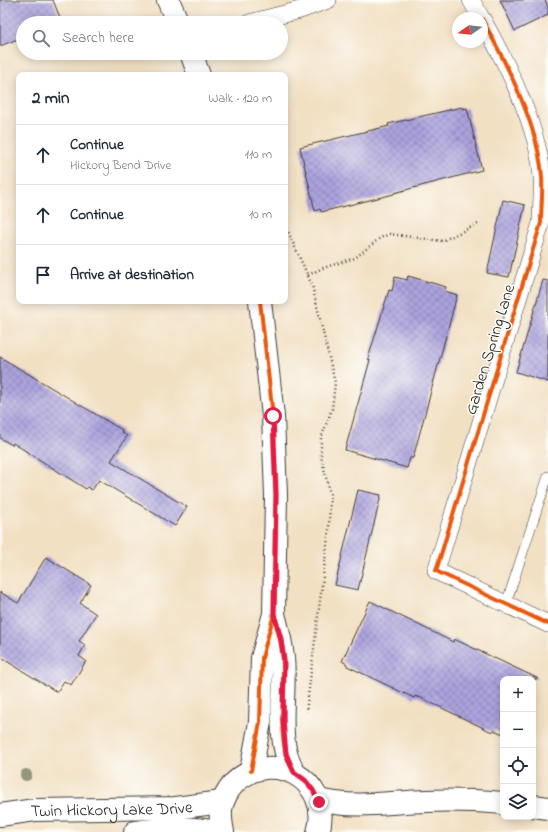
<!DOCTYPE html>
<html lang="en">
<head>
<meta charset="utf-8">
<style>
	body { margin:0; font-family:"Indie Flower",sans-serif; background:#f6f6f7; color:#1f2937 }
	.controls { position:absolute; right:12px; bottom:12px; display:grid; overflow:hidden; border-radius:8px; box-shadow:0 2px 10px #0003 }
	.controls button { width:36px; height:36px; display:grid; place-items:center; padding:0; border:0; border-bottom:1px solid #e0e1e3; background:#fff; color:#1f2937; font:20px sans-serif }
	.compass { position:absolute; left:452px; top:12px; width:36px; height:36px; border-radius:50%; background:#fff; box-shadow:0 2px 10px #0003; rotate:256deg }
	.stop { position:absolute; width:12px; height:12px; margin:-9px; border:3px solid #e11d48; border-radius:50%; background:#fff }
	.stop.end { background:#e11d48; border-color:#fff; box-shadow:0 1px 4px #0008 }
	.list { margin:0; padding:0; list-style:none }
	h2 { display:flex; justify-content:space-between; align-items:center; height:52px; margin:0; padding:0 16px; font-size:17px }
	h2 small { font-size:13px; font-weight:400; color:#747a83 }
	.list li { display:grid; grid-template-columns:26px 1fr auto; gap:12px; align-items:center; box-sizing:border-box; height:60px; padding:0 16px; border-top:1px solid #e0e1e3 }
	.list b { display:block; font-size:15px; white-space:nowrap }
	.list p { margin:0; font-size:13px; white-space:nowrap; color:#747a83 }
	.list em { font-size:13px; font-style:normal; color:#747a83 }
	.icon { flex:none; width:22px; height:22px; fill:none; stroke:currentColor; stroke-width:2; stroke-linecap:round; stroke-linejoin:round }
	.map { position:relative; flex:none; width:548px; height:832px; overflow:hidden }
	.search { position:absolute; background:#fff; box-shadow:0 2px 10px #0003; left:16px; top:16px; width:272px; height:44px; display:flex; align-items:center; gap:10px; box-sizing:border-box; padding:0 14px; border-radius:22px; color:#747a83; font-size:15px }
	.panel { position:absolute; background:#fff; box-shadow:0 2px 10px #0003; left:16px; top:72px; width:272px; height:232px; border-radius:8px }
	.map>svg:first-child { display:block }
	.building { fill:url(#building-cross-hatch) }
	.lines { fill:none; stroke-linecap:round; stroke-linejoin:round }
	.service-casing { stroke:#3c3935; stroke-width:10 }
	.minor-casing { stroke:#3c3935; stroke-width:18 }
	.tertiary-casing { stroke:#3c3935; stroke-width:24 }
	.path { stroke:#3c3935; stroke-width:2.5; stroke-dasharray:1 3; stroke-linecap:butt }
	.service { stroke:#fff; stroke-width:9 }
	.minor { stroke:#fff; stroke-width:17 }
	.tertiary { stroke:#fff; stroke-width:22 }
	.cycleway-casing { stroke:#fdfcf7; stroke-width:6 }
	.cycleway { stroke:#e8590c; stroke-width:4 }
	.tree { fill:#94977c }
	.route { stroke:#e11d48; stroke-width:5 }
	.labels { text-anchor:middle; stroke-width:3; stroke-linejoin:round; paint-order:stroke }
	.street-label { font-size:17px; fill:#1c1c1c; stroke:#fdfcf7 }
</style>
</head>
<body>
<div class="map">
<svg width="548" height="832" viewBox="0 0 548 832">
	<defs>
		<pattern id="building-cross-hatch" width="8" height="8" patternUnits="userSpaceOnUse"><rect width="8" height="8" fill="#aca3de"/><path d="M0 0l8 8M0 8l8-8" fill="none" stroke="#8b84b3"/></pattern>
	</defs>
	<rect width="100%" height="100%" fill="#fdfcf7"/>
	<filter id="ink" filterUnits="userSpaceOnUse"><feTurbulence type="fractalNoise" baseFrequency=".025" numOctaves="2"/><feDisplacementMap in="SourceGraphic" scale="8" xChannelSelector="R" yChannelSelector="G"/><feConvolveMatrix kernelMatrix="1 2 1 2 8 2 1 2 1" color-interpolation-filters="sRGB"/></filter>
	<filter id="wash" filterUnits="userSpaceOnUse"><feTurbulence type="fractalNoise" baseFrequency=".012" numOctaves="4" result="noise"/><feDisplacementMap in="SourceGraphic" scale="16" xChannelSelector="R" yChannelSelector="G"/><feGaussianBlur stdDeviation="0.9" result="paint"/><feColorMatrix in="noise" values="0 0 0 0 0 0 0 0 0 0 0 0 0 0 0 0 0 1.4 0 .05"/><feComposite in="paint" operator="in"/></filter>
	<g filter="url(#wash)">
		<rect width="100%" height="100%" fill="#f2e0c3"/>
		<g id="blocks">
			<path class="building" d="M0,0H53L62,23H23V37L0,46Z
				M500,0H545L548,7V15L515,31Z
				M462,107L463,109L467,108L482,170L394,193V194L321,212L320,209L315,211L300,147L389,126L388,124Z
				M503,200L525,205L509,277L487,273Z
				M408,276L446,287L445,291L457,295L413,458H410L407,468L345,450L370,360L368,359L389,290L392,291L395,277L407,280Z
				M543,280L548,281V382L516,372Z
				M0,357L122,430L121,432L127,436L111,461L187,507L175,526L99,480L92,490L87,487L86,489L13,443L12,445L0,438Z
				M358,490L381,495L358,590L335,585Z
				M46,557L91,585L80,603L96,614L79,641L85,645L79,656L86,661L71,685L64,681L57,692L0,657V592L18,603Z
				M370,601L453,642L454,639L539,679H503V734L494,730L492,732L421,698L415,696L414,698L347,666V664L342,661Z"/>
		</g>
	</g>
	<g filter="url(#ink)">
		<use href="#blocks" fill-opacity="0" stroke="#3c3935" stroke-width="1"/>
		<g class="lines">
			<g class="service-casing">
				<path id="service" d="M506,604L548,476"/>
			</g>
			<g class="minor-casing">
				<path id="minor" d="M471,0L481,18
					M482,19C506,62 539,128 542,177C543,192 541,208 541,223L436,571L548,624
					M249,23L300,10L328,0"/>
			</g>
			<g class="tertiary-casing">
				<g id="tertiary">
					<path d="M168,0L178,23"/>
					<path d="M191,53L199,75"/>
					<path d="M260,301L273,416L276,495L274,614"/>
					<path d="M251,771L260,722L262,658L274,614C278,629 282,644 283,659C287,695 274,740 294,772"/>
					<path d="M318,800C359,809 387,802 427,801C452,800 478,801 503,803"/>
					<path d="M533,806L548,808"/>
					<path id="s1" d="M0,815L35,810L175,808L222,802"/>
					<path d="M135,832C163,829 189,826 216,832"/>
					<path d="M223,832C221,822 219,811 223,802C238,759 296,756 316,796C321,807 322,820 318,832"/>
				</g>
			</g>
			<path class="path" d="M285,225L312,285L335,383L332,409L321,438V456L330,494L329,529L306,712
				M308,275L323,268L355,258L380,238L390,234L442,241L480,223"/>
			<use href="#service" class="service"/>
			<use href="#minor" class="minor"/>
			<use href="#tertiary" class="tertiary"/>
			<g class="cycleway-casing">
				<path id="cycleway" d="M482,19C506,62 539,128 542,177C543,192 541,208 541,223L436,571L548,624
					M260,301L273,416L276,495L274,614
					M251,771L260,722L262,658L274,614C278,629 282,644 283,659C287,695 274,740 294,772"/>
			</g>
			<use href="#cycleway" class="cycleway"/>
		</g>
		<circle class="tree" cx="26" cy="775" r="6"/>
	</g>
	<g class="lines" filter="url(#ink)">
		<path class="route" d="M273,416L276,495L274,614L281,639L284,660L283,719L286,754L294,772L305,780L313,790L319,802"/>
	</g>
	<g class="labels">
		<g class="street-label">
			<text transform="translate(489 349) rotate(-73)" y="6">Garden Spring Lane</text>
			<text dy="6" stroke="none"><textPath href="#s1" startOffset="112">Twin Hickory Lake Drive</textPath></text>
		</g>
	</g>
</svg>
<div class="controls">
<button>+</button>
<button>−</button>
<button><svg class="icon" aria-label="locate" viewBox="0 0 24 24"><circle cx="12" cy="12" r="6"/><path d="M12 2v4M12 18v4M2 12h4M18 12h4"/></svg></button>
<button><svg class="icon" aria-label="layers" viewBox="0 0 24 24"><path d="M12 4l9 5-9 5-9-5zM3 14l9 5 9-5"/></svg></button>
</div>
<svg class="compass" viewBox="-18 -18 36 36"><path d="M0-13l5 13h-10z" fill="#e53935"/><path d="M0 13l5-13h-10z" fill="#747a83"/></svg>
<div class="stop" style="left:273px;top:416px"></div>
<div class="stop end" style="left:319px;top:802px"></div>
<div class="search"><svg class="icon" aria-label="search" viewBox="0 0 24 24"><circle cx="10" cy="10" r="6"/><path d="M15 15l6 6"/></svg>Search here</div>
<section class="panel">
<h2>2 min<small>Walk · 120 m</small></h2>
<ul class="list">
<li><svg class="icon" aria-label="ahead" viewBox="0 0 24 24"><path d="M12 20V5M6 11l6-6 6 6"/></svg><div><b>Continue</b><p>Hickory Bend Drive</p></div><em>110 m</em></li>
<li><svg class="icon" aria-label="ahead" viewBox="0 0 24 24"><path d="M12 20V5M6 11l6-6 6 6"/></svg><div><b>Continue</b></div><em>10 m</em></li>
<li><svg class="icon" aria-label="arrive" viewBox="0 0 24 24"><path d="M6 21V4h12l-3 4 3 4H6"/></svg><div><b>Arrive at destination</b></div></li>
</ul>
</section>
</div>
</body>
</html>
